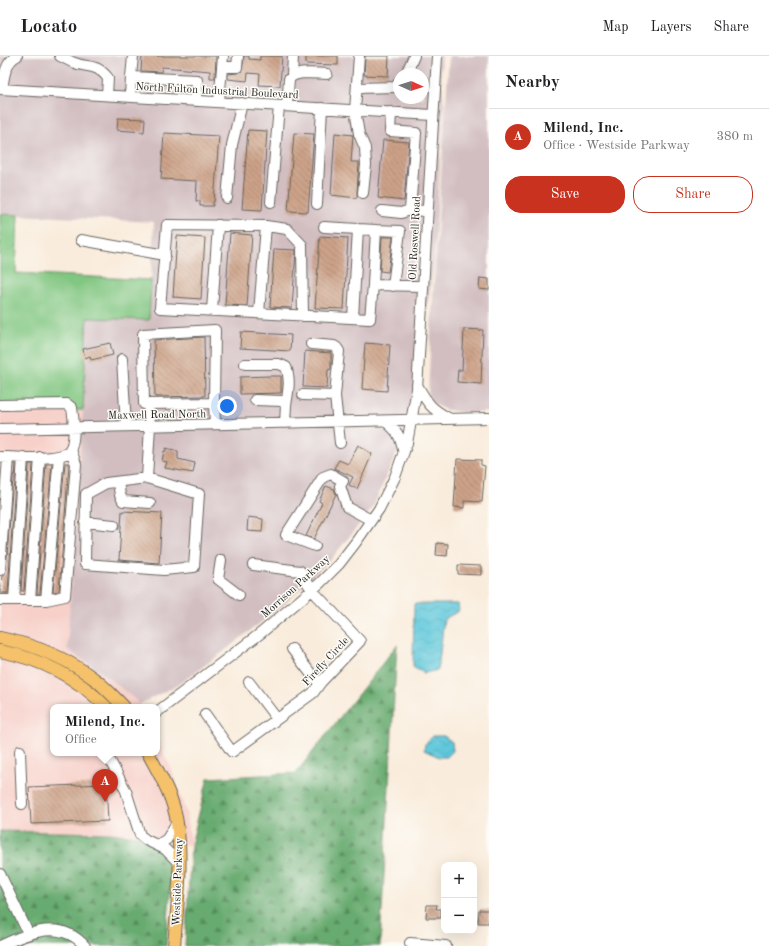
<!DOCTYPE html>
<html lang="en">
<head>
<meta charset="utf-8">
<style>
	body { margin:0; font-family:"Old Standard TT",serif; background:#f6f6f6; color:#202124 }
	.controls { position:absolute; right:12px; bottom:12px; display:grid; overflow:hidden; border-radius:8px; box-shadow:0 4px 16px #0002 }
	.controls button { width:36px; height:36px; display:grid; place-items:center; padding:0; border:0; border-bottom:1px solid #e0e0e0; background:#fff; color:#202124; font:20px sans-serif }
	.compass { position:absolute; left:393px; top:12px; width:36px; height:36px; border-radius:50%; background:#fff; box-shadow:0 4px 16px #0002; rotate:93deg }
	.you { position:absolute; left:227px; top:350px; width:14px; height:14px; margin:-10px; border:3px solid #fff; border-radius:50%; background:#1a73e8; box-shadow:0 0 0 6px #1a73e833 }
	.badge { display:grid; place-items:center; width:26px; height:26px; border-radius:50%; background:#c8321e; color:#fff; font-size:13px; font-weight:700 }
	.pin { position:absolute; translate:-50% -33px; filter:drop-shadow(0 1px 2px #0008) }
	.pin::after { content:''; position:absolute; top:21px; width:14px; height:12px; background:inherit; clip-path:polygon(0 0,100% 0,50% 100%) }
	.popup { position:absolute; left:50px; top:648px; width:110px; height:52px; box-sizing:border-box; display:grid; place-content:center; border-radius:8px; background:#fff; filter:drop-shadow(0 1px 3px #0005); font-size:13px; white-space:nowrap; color:#757577 }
	.popup b { font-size:15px; color:#202124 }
	.popup::after { content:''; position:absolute; left:50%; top:100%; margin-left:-8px; border:8px solid transparent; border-top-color:#fff }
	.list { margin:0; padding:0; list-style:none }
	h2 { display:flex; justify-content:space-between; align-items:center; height:52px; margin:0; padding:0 16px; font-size:17px }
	h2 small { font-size:13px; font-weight:400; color:#757577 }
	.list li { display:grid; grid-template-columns:26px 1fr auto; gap:12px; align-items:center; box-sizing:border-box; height:56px; padding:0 16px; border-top:1px solid #e0e0e0 }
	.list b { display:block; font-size:15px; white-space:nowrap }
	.list p { margin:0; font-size:13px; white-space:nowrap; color:#757577 }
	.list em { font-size:13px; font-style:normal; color:#757577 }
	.actions { display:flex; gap:8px; padding:12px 16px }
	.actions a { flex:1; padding:9px 0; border:1px solid #c8321e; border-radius:16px; text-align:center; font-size:14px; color:#c8321e }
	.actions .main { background:#c8321e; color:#fff }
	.map { position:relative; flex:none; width:489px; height:890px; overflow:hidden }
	header { display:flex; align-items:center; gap:24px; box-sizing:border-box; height:56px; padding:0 20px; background:#fff; border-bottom:1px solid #e0e0e0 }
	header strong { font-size:19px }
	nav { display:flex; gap:22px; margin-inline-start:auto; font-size:14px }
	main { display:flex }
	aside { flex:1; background:#fff }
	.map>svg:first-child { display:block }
	.built { fill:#f7d0c9 }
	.industrial { fill:#d2bec1; fill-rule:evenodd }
	.forest { fill:url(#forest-firs); stroke:#426446 }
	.green { fill:#81c681; stroke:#4e714e }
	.water { fill:url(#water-waves); stroke:#3e727c }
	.building { fill:url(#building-back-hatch) }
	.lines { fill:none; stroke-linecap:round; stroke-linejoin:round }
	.minor-casing { stroke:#69655f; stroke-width:12 }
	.major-casing { stroke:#69655f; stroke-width:14 }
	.minor { stroke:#fff; stroke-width:10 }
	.major { stroke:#f5c16b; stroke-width:12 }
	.labels { text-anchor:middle; stroke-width:3; stroke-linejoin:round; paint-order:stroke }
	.street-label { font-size:11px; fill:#1c1c1c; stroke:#fdfcf7 }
</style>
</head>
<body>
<header>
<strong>Locato</strong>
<nav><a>Map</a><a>Layers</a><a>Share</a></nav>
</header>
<main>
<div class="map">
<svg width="489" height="890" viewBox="0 0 489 890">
	<defs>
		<pattern id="forest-firs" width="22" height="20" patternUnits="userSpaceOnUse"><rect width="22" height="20" fill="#68ab6f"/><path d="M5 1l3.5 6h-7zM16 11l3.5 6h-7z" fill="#558a5a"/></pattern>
		<pattern id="water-waves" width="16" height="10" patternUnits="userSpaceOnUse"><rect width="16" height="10" fill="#5fc8db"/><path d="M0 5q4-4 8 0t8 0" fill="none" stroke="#52abbb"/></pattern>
		<pattern id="building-back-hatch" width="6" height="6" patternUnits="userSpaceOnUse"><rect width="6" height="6" fill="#cda389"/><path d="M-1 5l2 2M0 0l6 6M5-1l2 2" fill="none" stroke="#a6846f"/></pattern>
	</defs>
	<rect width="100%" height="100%" fill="#fdfcf7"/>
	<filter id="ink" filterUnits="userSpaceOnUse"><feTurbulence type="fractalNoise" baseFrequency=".025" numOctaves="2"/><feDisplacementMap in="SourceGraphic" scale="8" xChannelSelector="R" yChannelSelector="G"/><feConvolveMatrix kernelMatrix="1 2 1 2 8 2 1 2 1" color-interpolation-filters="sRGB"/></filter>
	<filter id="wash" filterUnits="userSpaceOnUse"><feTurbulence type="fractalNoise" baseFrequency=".012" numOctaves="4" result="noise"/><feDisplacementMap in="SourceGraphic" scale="16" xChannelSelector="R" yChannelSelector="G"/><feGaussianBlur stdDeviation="0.9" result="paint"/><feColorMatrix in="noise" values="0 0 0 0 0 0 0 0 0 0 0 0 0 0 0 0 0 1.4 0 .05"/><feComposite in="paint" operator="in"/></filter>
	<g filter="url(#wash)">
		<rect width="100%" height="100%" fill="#f9ecdc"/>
		<path class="built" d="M83,354L67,592L108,621L140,648L141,651H53V697H157V684L171,712L187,759L191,789L0,780V355Z"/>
		<path class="industrial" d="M0,0H442L441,17L444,48L433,215L411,364L372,453L331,503L284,548L223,596L179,628L140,648L108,621L67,593L83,354L87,262L149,264L154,166L0,158ZM399,18H423V42H399Z
			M449,0H489V356L466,357L443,353L430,345L428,339L432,256Z"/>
		<path class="forest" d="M397,589L380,890H185L191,789L208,722L296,717Z
			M0,775L109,777L149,781L166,792L172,813L166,890H0Z"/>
		<path class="green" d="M0,158L18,159L16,217L151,224L149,264L87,262L83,354L0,355Z"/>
		<path class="water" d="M414,548H458L459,555L444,563L438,614L424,617L413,610Z
			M433,680H444L452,686L453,695L447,701H439L424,694L425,688Z"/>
		<g id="blocks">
			<path class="building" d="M142,0H216L215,22H210V15L162,11L161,16L141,15Z
				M244,0H249V3L260,4V0H282L280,30L259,29L260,18L248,17L247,25L228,23V18L237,17L242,15Z
				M306,0H338V9L306,8Z
				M365,0H389L388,20L364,19Z
				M118,62L145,63L144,76L117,74Z
				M248,74L267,75L262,154L242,153Z
				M164,77L219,80L214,146H213V150H200V145H196L197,125L161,123Z
				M294,77L314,78L308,156L288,155Z
				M335,77L353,79L351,106H359L357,136V142L331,139Z
				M383,84L409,86L404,145L378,142Z
				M230,177L252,179L247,250L225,249Z
				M177,180L205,182L201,243L173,241Z
				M320,180L348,182L344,253L315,252Z
				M382,181H393L388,216L380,215Z
				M274,193L296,194L292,252L270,251Z
				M480,222L489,223V234L479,233Z
				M464,273L483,274L481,328L457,326L458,314H462Z
				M241,276L291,279L290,295L240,292Z
				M204,281L205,340L155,341L154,284Z
				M110,287L113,299L91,304L90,300L85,302L83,293Z
				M365,287L390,289L387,335L362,333Z
				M305,295L331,297V313L328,314L327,332L303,331Z
				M270,320H281V337L240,338V321Z
				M358,389L372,398L357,433L349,429L353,421L334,412L339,404L348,408Z
				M166,392L178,395V403L195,407L193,417L165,412L167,406L162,405L164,395H166Z
				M457,403L481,404V409L485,410L482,446L464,445V452L454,451Z
				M65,407H69V409L59,535L53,536Z
				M14,408H16L8,537H0L2,520L5,518L6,514Z
				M29,408H33L24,535H21Z
				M46,408H52L40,538H37Z
				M326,430L334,433L336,438L314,483L306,480L322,447L319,445Z
				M122,455L162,457L159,507L119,504Z
				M248,461L263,463L262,476L247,475Z
				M437,487L448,488L447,500L436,499Z
				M458,509L481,510V519L458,518Z
				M106,728L108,765L31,768L29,731Z
				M427,849H437L436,853H441V862H426Z
				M479,854H489V867H478Z"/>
		</g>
	</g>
	<g filter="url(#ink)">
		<use href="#blocks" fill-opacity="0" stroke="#69655f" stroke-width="1"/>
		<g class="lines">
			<g class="minor-casing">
				<path id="minor" d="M60,0C64,2 68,4 72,6C88,13 95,6 108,22L107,39
					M359,0L355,54L359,78L365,92L366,109L363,137
					M222,11H237L238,0
					M406,18L414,0
					M292,20L293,0
					M131,21L133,0
					M357,32L396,31L399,26
					M0,33L433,59
					M2,33C4,21 5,6 17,0
					M130,41L131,21L197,24L196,45
					M219,46L223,0
					M287,50L289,23C297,14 316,18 327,18
					M391,56L390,75L416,77L410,154L427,155
					M227,142L232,89L242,47
					M271,146L279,50
					M317,148L322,52
					M382,155L401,157L410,154
					M324,171L358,173
					M376,174L400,175L393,230
					M81,184L165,199
					M212,255L218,169
					M259,257L266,170
					M303,260L302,189L287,173L266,170L167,169L160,252L370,263L373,229L423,230
					M353,262L358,173L376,174L373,229
					M311,288L334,290L337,292L339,295L335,340L340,387
					M122,303L126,370
					M245,308H279L286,311C291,323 288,337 286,349
					M417,329C428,348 430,352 450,363
					M303,339L335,340
					M255,344L282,345L286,349L285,367
					M214,347L215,368
					M0,349L67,348L72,352C74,363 76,388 68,397C48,405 22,401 0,401
					M385,365C397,375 400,379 403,394
					M0,373L489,362
					M147,422L106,427L86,438L85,508L164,514L194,511L199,438L147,422L150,370L148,348H144L143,278L215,274L214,347L148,348
					M118,426L120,439L123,445L150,447
					M85,466L114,469
					M315,490L286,479L323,421L331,418L343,425L340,430L347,451L371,464
					M221,504L218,523L239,539
					M0,514L8,401
					M0,544H46L59,400
					M14,544L23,401
					M30,544L40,401
					M46,544L65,540L76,408L71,394
					M292,593L315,623L321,626
					M249,626L277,663
					M157,656L261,577L319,528L339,508L356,486L379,453L395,421L407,387L417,333L437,0
					M205,658L232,696L313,637L321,626L360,585L312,534L300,515L253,509
					M20,695L22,748
					M106,697L126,735L140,779L146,784L165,793L179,807
					M158,789L167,783L177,766
					M0,818L28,877
					M410,887L446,890
					M0,890C29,877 60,862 85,890"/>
			</g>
			<g class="major-casing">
				<path id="major" d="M0,582C35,589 69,603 97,625C107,633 115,642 124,651
					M0,595C41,603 77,621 106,651
					M148,697C160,719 174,742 177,767C183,808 177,850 174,890"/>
			</g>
			<use href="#minor" class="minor"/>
			<use href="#major" class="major"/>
		</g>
	</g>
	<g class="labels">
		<g class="street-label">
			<text transform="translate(217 34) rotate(3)" y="4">North Fulton Industrial Boulevard</text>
			<text transform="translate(414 182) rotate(-87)" y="4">Old Roswell Road</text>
			<text transform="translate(157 358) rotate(-1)" y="4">Maxwell Road North</text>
			<text transform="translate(295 530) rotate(-42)" y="4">Morrison Parkway</text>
			<text transform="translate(325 605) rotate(-47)" y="4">Firefly Circle</text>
			<text transform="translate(177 826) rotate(-88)" y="4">Westside Parkway</text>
		</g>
	</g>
</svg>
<div class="controls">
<button>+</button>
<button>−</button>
</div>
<svg class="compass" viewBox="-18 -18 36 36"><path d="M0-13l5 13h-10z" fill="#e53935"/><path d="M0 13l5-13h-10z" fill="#757577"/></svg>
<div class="you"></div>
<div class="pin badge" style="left:105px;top:746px">A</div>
<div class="popup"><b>Milend, Inc.</b>Office</div>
</div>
<aside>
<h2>Nearby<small></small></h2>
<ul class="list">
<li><span class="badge">A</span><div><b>Milend, Inc.</b><p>Office · Westside Parkway</p></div><em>380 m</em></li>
</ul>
<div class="actions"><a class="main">Save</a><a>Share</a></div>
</aside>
</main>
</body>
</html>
